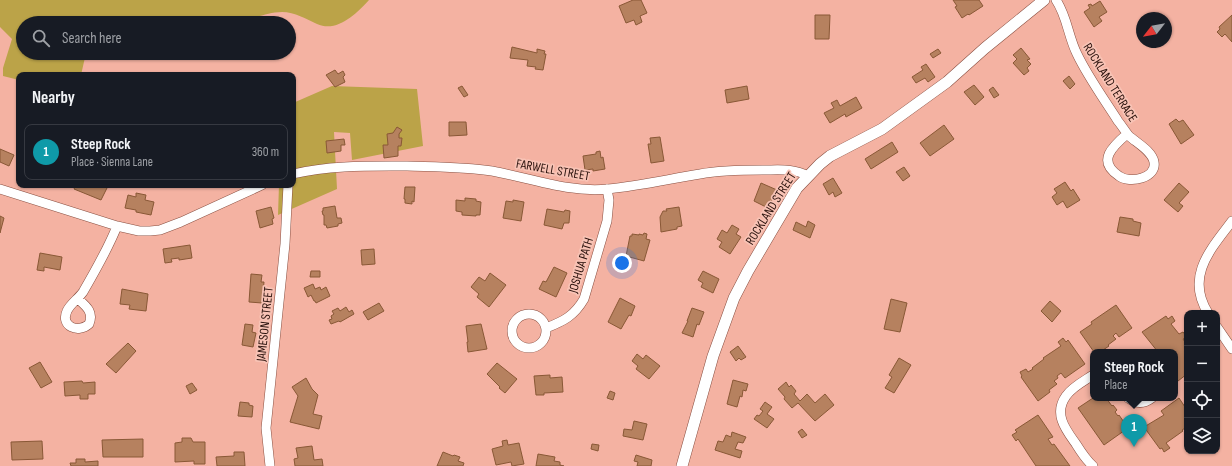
<!DOCTYPE html>
<html lang="en">
<head>
<meta charset="utf-8">
<style>
	body { margin:0; font-family:"Sofia Sans Condensed",sans-serif; background:#242831; color:#f1f3f6 }
	.controls { position:absolute; right:12px; bottom:12px; display:grid; overflow:hidden; border-radius:8px; box-shadow:0 1px 3px #0004 }
	.controls button { width:36px; height:36px; display:grid; place-items:center; padding:0; border:0; border-bottom:1px solid #363941; background:#171b24; color:#f1f3f6; font:20px sans-serif }
	.compass { position:absolute; left:1136px; top:12px; width:36px; height:36px; border-radius:50%; background:#171b24; box-shadow:0 1px 3px #0004; rotate:239deg }
	.you { position:absolute; left:622px; top:263px; width:14px; height:14px; margin:-10px; border:3px solid #fff; border-radius:50%; background:#1a73e8; box-shadow:0 0 0 6px #1a73e833 }
	.badge { display:grid; place-items:center; width:26px; height:26px; border-radius:50%; background:#2563eb; color:#fff; font-size:13px; font-weight:700 }
	.pin { position:absolute; translate:-50% -33px; filter:drop-shadow(0 1px 2px #0008) }
	.pin::after { content:''; position:absolute; top:21px; width:14px; height:12px; background:inherit; clip-path:polygon(0 0,100% 0,50% 100%) }
	.popup { position:absolute; left:1090px; top:349px; width:88px; height:52px; box-sizing:border-box; display:grid; place-content:center; border-radius:8px; background:#171b24; filter:drop-shadow(0 1px 3px #0005); font-size:13px; white-space:nowrap; color:#9ea1a6 }
	.popup b { font-size:15px; color:#f1f3f6 }
	.popup::after { content:''; position:absolute; left:50%; top:100%; margin-left:-8px; border:8px solid transparent; border-top-color:#171b24 }
	.list { margin:0; padding:0; list-style:none }
	h2 { display:flex; justify-content:space-between; align-items:center; height:52px; margin:0; padding:0 16px; font-size:17px }
	h2 small { font-size:13px; font-weight:400; color:#9ea1a6 }
	.list li { display:grid; grid-template-columns:26px 1fr auto; gap:12px; align-items:center; box-sizing:border-box; height:56px; margin:0 8px 8px; padding:0 8px; border:1px solid #363941; border-radius:8px }
	.list b { display:block; font-size:15px; white-space:nowrap }
	.list p { margin:0; font-size:13px; white-space:nowrap; color:#9ea1a6 }
	.list em { font-size:13px; font-style:normal; color:#9ea1a6 }
	.icon { flex:none; width:22px; height:22px; fill:none; stroke:currentColor; stroke-width:2; stroke-linecap:round; stroke-linejoin:round }
	.map { position:relative; flex:none; width:1232px; height:466px; overflow:hidden }
	.search { position:absolute; background:#171b24; box-shadow:0 1px 3px #0004; left:16px; top:16px; width:280px; height:44px; display:flex; align-items:center; gap:10px; box-sizing:border-box; padding:0 14px; border-radius:22px; color:#9ea1a6; font-size:15px }
	.panel { position:absolute; background:#171b24; box-shadow:0 1px 3px #0004; left:16px; top:72px; width:280px; height:116px; border-radius:8px }
	.map>svg:first-child { display:block }
	.green { fill:#bba348 }
	.building { fill:#b6815f; stroke:#895836 }
	.lines { fill:none; stroke-linecap:round; stroke-linejoin:round }
	.minor-casing { stroke:#894f41; stroke-width:10 }
	.tertiary-casing { stroke:#894f41; stroke-width:12 }
	.minor { stroke:#fff; stroke-width:9 }
	.tertiary { stroke:#fff; stroke-width:11 }
	.labels { text-anchor:middle; stroke-width:3.5; stroke-linejoin:round; paint-order:stroke }
	.street-label { font-size:13px; fill:#28100b; stroke:#f8c3b5 }
</style>
</head>
<body>
<div class="map">
<svg width="1232" height="466" viewBox="0 0 1232 466">
	<rect width="100%" height="100%" fill="#f4b2a2"/>
	<path class="green" d="M0,0H369C356,14 337,33 317,24C306,19 295,12 282,12C272,12 265,15 255,17C245,20 235,21 225,23H23V53H86L81,75H19V80L3,76V68L12,39L0,27Z
		M332,86L417,89L423,146L352,160L350,133L334,132L337,189L278,215L279,185H293V103Z"/>
	<path class="building" d="M633,0H641L647,13L640,16L642,22L636,25L634,20L626,23L619,6Z
		M953,0H979L983,6L969,15L968,14L962,18L955,7L957,6Z
		M1100,1L1107,12L1099,17L1102,21L1094,27L1084,12L1090,8L1088,5L1091,4L1092,6Z
		M815,15H830L829,39H815Z
		M1232,15V42L1225,34L1222,37L1217,32L1220,29L1219,27Z
		M512,47L537,53V49L545,51L544,54H546L543,70L535,69L536,67L527,66L528,60L510,58Z
		M1021,48L1030,59L1027,60L1031,64L1027,68L1029,71L1024,75L1013,63L1017,59L1013,55Z
		M938,49L941,53L933,58L930,54Z
		M926,64L935,77L928,82L925,78L916,83L912,77L923,70L921,67Z
		M335,70L338,74L343,71L345,75L343,77L345,82L335,87L326,75Z
		M1069,76L1075,84L1070,89L1063,81Z
		M974,85L984,97L975,105L964,92Z
		M462,86L468,95L464,97L458,88Z
		M747,86L749,99L727,103L725,90Z
		M993,87L999,95L994,98L989,90Z
		M856,97L862,108L846,117L845,114L830,123L824,113L834,108L831,103L837,100L840,106Z
		M1176,119L1179,122L1183,120L1194,135L1181,144L1169,124Z
		M449,122H466L467,135L449,136Z
		M944,125L954,139L930,156L920,143Z
		M397,127L402,130L399,134V138H402L401,146H398V156L384,158L383,145H388L387,134L393,133Z
		M660,137L664,161L651,163L648,144H651L650,138Z
		M344,139L345,145H341V151L327,153L326,141Z
		M892,142L898,152L871,169L865,159Z
		M0,149L14,155L9,166L0,162Z
		M600,151L601,158L603,157L605,169L593,171V169L585,170L583,156L596,154V152Z
		M904,167L910,176L903,181L896,172Z
		M833,178L842,193L835,197L833,192L829,195L823,184Z
		M1065,182L1071,191L1073,189L1080,200L1067,208L1063,201L1057,205L1052,197L1057,193L1054,189Z
		M761,183L777,190L771,202L769,201L766,207L754,201Z
		M1179,183L1189,192L1179,203L1183,206L1178,212L1164,200Z
		M76,185H100L107,188L101,200L74,189Z
		M405,187H415L414,202L412,201V204L405,203V199H404Z
		M136,193L146,195L145,200L154,202L151,215L136,212V210L125,208L128,195L136,197Z
		M465,198L476,199V201L481,202L480,215H476V216L462,215V212L456,211V200L465,201Z
		M513,200L524,202L521,221L503,218L506,201L513,202Z
		M335,206L337,218H341L342,223L338,224V226L327,228L326,225H324V215H323L322,211H323V208Z
		M271,207L274,218L272,219L273,224L260,228L256,211Z
		M679,207L682,226L677,227V229L661,232L660,217L663,211H667L666,209Z
		M547,209L564,212L565,210L570,211L569,223H564L562,229L544,225Z
		M0,216L4,218L0,233Z
		M1120,217L1133,219V221L1141,223L1139,236L1117,232Z
		M808,221L815,225L810,238L793,230L796,222L806,227Z
		M732,225L739,229L736,234L741,237L730,254L719,247L722,242L717,239L722,230L727,233Z
		M644,233L647,234L646,239L650,240L644,261L626,256L630,236H632V234L639,235V234L643,235Z
		M190,245L192,258L179,260V258L171,259L172,262L165,263L163,249Z
		M374,249L375,264L362,265L361,250Z
		M40,253L62,257L60,270L44,267V271L37,270Z
		M554,267L567,273L556,297L539,289L543,281L546,282Z
		M311,271H320V277H310Z
		M703,271L719,279L713,293L701,287L703,283L698,280Z
		M490,273L506,285L489,307L477,297L479,294L471,287L479,277L485,281Z
		M251,274L262,275L261,282H264L262,303L249,302Z
		M313,284L315,289L320,287L321,290L326,287L330,296L316,303L315,301H314L311,295L308,297L304,288Z
		M122,289L148,294L146,311L129,309L130,305L120,304Z
		M620,298L635,306L631,316L629,315L621,329L608,322Z
		M891,299L907,303L900,332L884,329Z
		M1050,301L1061,311L1052,322L1041,311Z
		M379,303L384,311L368,320L363,312Z
		M1116,305L1132,328L1119,337L1116,333L1113,336L1116,339L1108,345L1109,346L1100,352H1094L1080,332L1092,324L1091,322Z
		M346,307L349,312L352,310L354,314L340,322L339,321L331,324L329,320L332,319L331,316L334,314L332,311L338,308L340,311Z
		M692,308L704,312L699,325L697,324L693,337L682,333L688,321H687Z
		M1166,316L1168,319L1172,316L1175,321L1171,324L1179,334L1183,332L1187,337L1183,339L1185,342L1187,341V374L1178,381L1175,378V352H1158L1142,332Z
		M245,324L253,325L252,332L256,333L253,347L242,345Z
		M481,324L487,349L468,352L467,342H468L466,326Z
		M1063,338L1066,342L1068,340L1085,364L1065,378L1061,373L1057,376L1058,378L1054,381L1057,384L1049,390L1050,392L1038,401L1021,377L1022,376L1020,372L1026,369L1028,372L1033,369L1032,368L1044,359L1043,358L1061,346L1058,342Z
		M128,343L136,351L116,373L106,364Z
		M738,346L746,357L741,360L739,358L736,361L730,352Z
		M637,354L643,359L646,355L660,366L649,379L636,369L638,366L632,361Z
		M899,358L911,365L894,393L885,388L892,377L889,375Z
		M40,362L52,382L41,388L29,368Z
		M497,363L517,379L505,393L499,388L500,387L487,374Z
		M550,375V378L562,377L563,392L544,393V395H536L534,376Z
		M306,378L312,389L318,395L313,414L322,416L319,429L290,422L298,396L292,387Z
		M733,380L748,384L746,391L743,390L742,397L740,396L737,407L727,404Z
		M82,381L83,383L95,382V394H88V399H80V395L65,396L64,382Z
		M786,382L789,387L791,385L796,391L794,394L800,401L807,394L815,403L825,394L834,405L815,421L798,403L792,408L784,399L785,397L778,389Z
		M192,383L197,390L190,394L186,386Z
		M610,391L615,393L613,400L607,398Z
		M1093,398H1106L1112,406L1113,405L1117,410L1115,412L1118,416L1119,415L1128,428L1104,445L1078,408Z
		M1179,398L1187,410V427L1182,430L1183,431L1166,443L1170,448L1164,452L1162,448L1160,449L1144,427L1164,415L1161,411Z
		M240,402L249,403V405L253,406L252,417L238,416Z
		M765,402L772,407L767,414L774,419L767,428L754,419L757,415L759,416L763,411L760,409Z
		M1038,415L1053,437L1048,439L1052,445L1054,444L1070,466H1036L1018,439L1016,441L1012,435L1017,432L1015,430Z
		M634,421L647,424L643,440L623,436L624,429L632,430Z
		M802,429L807,435L802,438L798,432Z
		M732,432L746,437L743,443L738,442L735,449L742,451L740,458L715,450L718,441L723,442L726,435L731,437Z
		M182,438H191L193,442H205V464H194V461L175,462V443L182,442Z
		M143,439V457H103L102,440Z
		M507,440L508,445L519,443L524,464L512,466L511,462L496,465L492,449L503,446L502,441Z
		M42,441L43,459L12,460L11,442Z
		M592,444L599,445L598,451L591,449Z
		M312,446L314,460L322,459L323,466H295L294,459L298,458L296,448Z
		M234,452H244L245,466H217L216,457L234,456Z
		M443,452L453,456L454,455L460,457L458,461L464,463L463,466H437Z
		M538,454L555,457L554,461L560,462V465L564,466H536Z
		M636,455L652,460L651,466H637L638,462L634,461Z
		M76,459H85V462L98,461V466H71L70,463H76Z"/>
	<g class="lines">
		<g class="minor-casing">
			<path id="minor" d="M1056,0C1067,16 1068,36 1077,54C1088,77 1104,99 1118,121C1122,126 1125,131 1129,136C1137,143 1152,151 1154,162C1157,178 1130,184 1119,176C1096,161 1113,146 1127,134
				M293,174C330,165 369,166 407,166C435,167 464,167 492,171C530,178 569,193 608,189C639,186 669,179 700,174C721,170 742,170 763,170C779,170 794,168 808,176
				M0,189L117,226L139,231H150L160,230L181,222L262,185
				M78,299C86,306 94,312 89,324C78,334 60,326 67,311C70,304 78,299 83,292C94,273 109,247 117,226
				M1208,313C1185,276 1211,249 1232,221
				M512 331a17 17 0 1 1 34 0a17 17 0 1 1-34 0Z
				M1217,327L1232,349
				M546,328C564,321 574,316 584,299L607,221L609,200L607,189
				M1093,375C1084,381 1072,387 1066,396C1053,414 1066,430 1076,444C1081,452 1086,460 1093,466
				M1128,398C1136,404 1144,404 1152,398
				M270,466L266,428L285,244L288,185"/>
		</g>
		<g class="tertiary-casing">
			<path id="tertiary" d="M682,466L713,356L734,298L748,271L797,188L820,164L830,156L882,129L947,82L985,48L1044,0"/>
		</g>
		<use href="#minor" class="minor"/>
		<use href="#tertiary" class="tertiary"/>
	</g>
	<g class="labels">
		<g class="street-label">
			<text transform="translate(1111 82) rotate(58)" y="5">ROCKLAND TERRACE</text>
			<text transform="translate(553 169) rotate(10)" y="5">FARWELL STREET</text>
			<text transform="translate(770 208) rotate(-58)" y="5">ROCKLAND STREET</text>
			<text transform="translate(580 265) rotate(-73)" y="5">JOSHUA PATH</text>
			<text transform="translate(264 324) rotate(-84)" y="5">JAMESON STREET</text>
		</g>
	</g>
</svg>
<div class="controls">
<button>+</button>
<button>−</button>
<button><svg class="icon" aria-label="locate" viewBox="0 0 24 24"><circle cx="12" cy="12" r="6"/><path d="M12 2v4M12 18v4M2 12h4M18 12h4"/></svg></button>
<button><svg class="icon" aria-label="layers" viewBox="0 0 24 24"><path d="M12 4l9 5-9 5-9-5zM3 14l9 5 9-5"/></svg></button>
</div>
<svg class="compass" viewBox="-18 -18 36 36"><path d="M0-13l5 13h-10z" fill="#e53935"/><path d="M0 13l5-13h-10z" fill="#9ea1a6"/></svg>
<div class="you"></div>
<div class="pin badge" style="left:1134px;top:447px;background:#0f9aa8">1</div>
<div class="popup"><b>Steep Rock</b>Place</div>
<div class="search"><svg class="icon" aria-label="search" viewBox="0 0 24 24"><circle cx="10" cy="10" r="6"/><path d="M15 15l6 6"/></svg>Search here</div>
<section class="panel">
<h2>Nearby<small></small></h2>
<ul class="list">
<li><span class="badge" style="background:#0f9aa8">1</span><div><b>Steep Rock</b><p>Place · Sienna Lane</p></div><em>360 m</em></li>
</ul>
</section>
</div>
</body>
</html>
